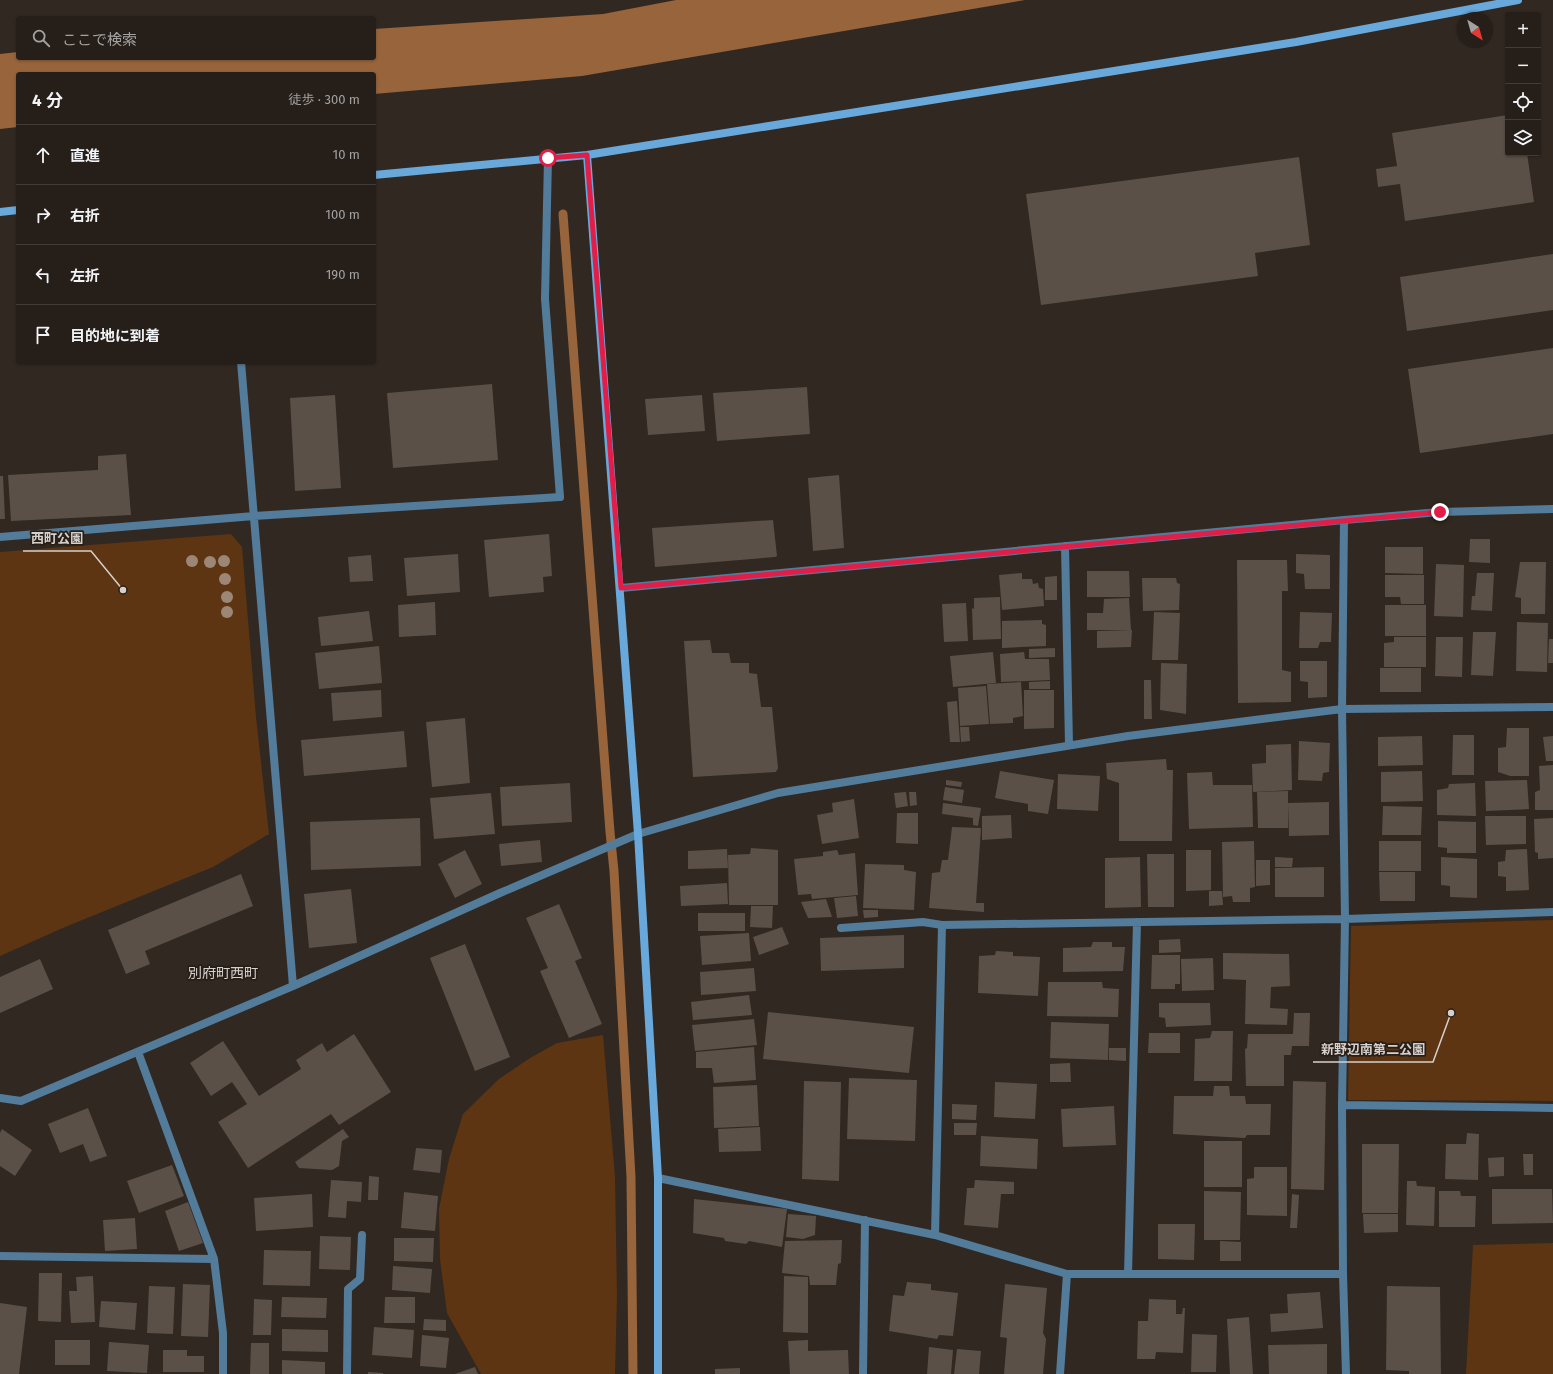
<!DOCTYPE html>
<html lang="ja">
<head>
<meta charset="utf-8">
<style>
	body { margin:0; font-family:"Fira Sans","Noto Sans JP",sans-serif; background:#2d2722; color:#f1f3f6 }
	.controls { position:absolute; right:12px; top:12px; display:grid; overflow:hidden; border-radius:4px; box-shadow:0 1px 3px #0004 }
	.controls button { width:36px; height:36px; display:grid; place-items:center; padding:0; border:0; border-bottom:1px solid #423c38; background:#251e19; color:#f1f3f6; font:20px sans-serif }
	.compass { position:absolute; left:1457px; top:12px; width:36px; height:36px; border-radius:50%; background:#251e19; box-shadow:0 1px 3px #0004; rotate:143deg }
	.stop { position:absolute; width:12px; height:12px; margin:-9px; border:3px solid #e11d48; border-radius:50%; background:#fff }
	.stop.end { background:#e11d48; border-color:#fff; box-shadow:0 1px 4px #0008 }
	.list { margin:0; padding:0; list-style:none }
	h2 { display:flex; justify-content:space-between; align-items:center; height:52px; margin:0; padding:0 16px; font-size:17px }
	h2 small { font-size:13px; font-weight:400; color:#a3a2a2 }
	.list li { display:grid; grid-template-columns:26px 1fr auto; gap:12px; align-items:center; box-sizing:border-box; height:60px; padding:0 16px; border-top:1px solid #423c38 }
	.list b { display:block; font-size:15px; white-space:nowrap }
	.list em { font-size:13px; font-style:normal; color:#a3a2a2 }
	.icon { flex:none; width:22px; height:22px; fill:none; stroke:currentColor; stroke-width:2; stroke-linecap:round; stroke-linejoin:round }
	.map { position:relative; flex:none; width:1553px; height:1374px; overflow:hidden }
	.search { position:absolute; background:#251e19; box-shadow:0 1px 3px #0004; left:16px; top:16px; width:360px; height:44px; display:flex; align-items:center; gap:10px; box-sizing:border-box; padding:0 14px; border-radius:4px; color:#a3a2a2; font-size:15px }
	.panel { position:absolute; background:#251e19; box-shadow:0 1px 3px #0004; left:16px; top:72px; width:360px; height:292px; border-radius:4px }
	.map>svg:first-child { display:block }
	.green { fill:#5d3512 }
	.water { fill:#97643c }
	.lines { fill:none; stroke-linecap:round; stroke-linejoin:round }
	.stream { stroke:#97643c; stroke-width:9 }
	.building { fill:#5a5048 }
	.lane { stroke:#537b9a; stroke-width:8 }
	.street { stroke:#537b9a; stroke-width:8 }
	.secondary { stroke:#68a8db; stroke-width:8 }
	.tree { fill:#9c8777 }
	.route { stroke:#e11d48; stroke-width:5 }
	.labels { text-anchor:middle; stroke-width:3.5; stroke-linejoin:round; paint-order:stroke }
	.quarter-label { font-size:14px; fill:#d6d0cc; stroke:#271e18 }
	.leader { fill:none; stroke:#d6d0cc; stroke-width:1.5 }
	.callout-dot { fill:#d6d0cc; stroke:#271e18; stroke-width:1.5 }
	.callout-label { font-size:13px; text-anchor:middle; font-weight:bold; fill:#d6d0cc; stroke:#271e18; stroke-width:3.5; stroke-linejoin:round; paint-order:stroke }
</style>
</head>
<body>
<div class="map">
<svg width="1553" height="1374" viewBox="0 0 1553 1374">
	<rect width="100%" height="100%" fill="#312821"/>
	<path class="green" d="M231,534L242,547L256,717L269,834L213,867L65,927L0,956V552Z
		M1553,920V1101L1348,1100L1351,926Z
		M603,1035L615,1177L617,1295L615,1374H481L447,1313L440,1259L439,1209L449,1159L463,1114L499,1079L530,1058L557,1043Z
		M1553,1243V1374H1466L1473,1245Z"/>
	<path class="water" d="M676,0H1025L582,76L374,94V74H18V127L0,129V54L18,52V58H374V29L603,14Z"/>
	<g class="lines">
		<path class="stream" d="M563,214L610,832L614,871L631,1177L633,1374"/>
	</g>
	<path class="building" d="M1508,115V153H1527L1534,202L1405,221L1400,184L1378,187L1376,169L1397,166L1392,133Z
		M1299,157L1310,245L1255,253L1258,276L1041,305L1026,194Z
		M1553,254V310L1407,331L1400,277Z
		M1553,348V434L1420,453L1408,369Z
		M492,384L498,460L393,468L387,393Z
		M807,387L810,434L717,441L713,393Z
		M335,395L341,488L295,491L290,398Z
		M702,395L705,431L648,435L645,399Z
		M126,454L131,515L11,521L8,475L98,470V456Z
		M839,475L844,548L813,551L808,478Z
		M0,476H3L5,519H0Z
		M773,520L777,556L775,557L655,567L652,528Z
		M549,534L552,576L543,577L544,592L489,597L484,540Z
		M1470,539H1490V563L1469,562Z
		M1385,547H1423V574L1385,573Z
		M458,554L460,592L407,596L404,558Z
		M1296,554L1330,555V589H1305L1304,574L1296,573Z
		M371,555L373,581L350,582L348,557Z
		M1237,560H1287L1288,591H1282V670L1291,672V702L1238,703Z
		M1520,562H1546L1545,614H1521V598L1515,597Z
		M1436,564L1464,565L1463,617L1434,616Z
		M1087,571H1129L1130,597H1087Z
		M1022,573V579H1032L1033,584L1038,583L1039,588L1043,589L1044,606L1002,610L999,575Z
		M1477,573H1494L1492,611L1471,610L1472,596H1475Z
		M1385,575H1424V604H1401L1400,597H1385Z
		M1057,576V600H1045V577Z
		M1142,578H1176L1177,583L1180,584L1179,610L1143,611Z
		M1000,597L1001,639L973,640L972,608L974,609V598Z
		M1129,598L1131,630H1087V613H1103L1104,599Z
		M435,602L436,635L399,637L398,605Z
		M966,603L968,641L944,642L942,604Z
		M1385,605H1426V636H1385Z
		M369,611L373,641L321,646L318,617Z
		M1154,612L1180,613L1178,660H1152Z
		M1300,612L1332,613L1331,642H1320L1318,648H1299Z
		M1042,620V624L1046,625V646L1002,648V621Z
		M1517,622L1548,623L1547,672L1516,671Z
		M1132,630L1131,647L1097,648V631Z
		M1473,632H1496L1493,676L1471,675Z
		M1394,637H1426V667H1384V643L1394,642Z
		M1436,637H1463L1462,677L1435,676Z
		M1549,639H1553V663H1548Z
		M710,640L712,653H729L731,663H749V673L757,674L761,707H772L778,768L776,772L693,777L684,641Z
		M379,646L382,683L319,689L315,653Z
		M1055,648V657L1029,658V649Z
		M993,652L996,683L953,687L950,656Z
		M1024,652L1025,659H1049L1050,680L1001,682L1000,654Z
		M1300,661H1327V697L1308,698V682L1300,681Z
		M1161,663L1187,664L1186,714L1160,710Z
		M1380,668H1421V692H1380Z
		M1144,680H1151L1152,719H1144Z
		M1050,681V689H1029V682Z
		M1021,682L1023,716L1013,718V723L990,724L987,684Z
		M986,686L989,724L960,726L958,688Z
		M381,690L382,717L333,721L331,693Z
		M1024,690H1054V728L1024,729Z
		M957,701L960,742H950L947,702Z
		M465,718L470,783L432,787L426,722Z
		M960,727H969L970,741L961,742Z
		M1507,728H1529V776H1510L1498,772V748L1506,747Z
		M404,731L407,767L304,776L301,740Z
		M1453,735H1474V775H1452Z
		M1422,736L1423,765L1378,766V737Z
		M1553,736V761H1546L1543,737Z
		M1299,741L1330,743L1329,772L1323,773L1322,781L1298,780Z
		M1291,744L1292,790L1253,792L1252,764L1266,763V745Z
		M1166,759L1167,770H1173L1172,841H1119V783L1107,779L1106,763Z
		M1553,765V810H1535V792L1540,790L1539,766Z
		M1000,771L1054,780L1048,814L1028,811V804L995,798Z
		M1422,771L1423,801L1381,802V772Z
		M1212,772L1213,785H1252L1253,827L1189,829L1187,773Z
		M1058,774L1100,776L1098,811L1057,809Z
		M946,780L962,782L961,787L946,785Z
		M1527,780L1529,809L1486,811L1485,781Z
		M570,783L572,822L502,826L500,787Z
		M1475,783L1476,816L1437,815V790L1448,788L1449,784Z
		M945,787L964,790L962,803L943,800Z
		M1288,791V828H1258L1257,792Z
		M906,792L908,806L896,808L894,793Z
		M909,792H916L917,805L910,806Z
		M491,793L495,834L434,839L430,798Z
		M854,799L859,838L822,844L817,815L833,812L832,803Z
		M1329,802V835L1289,836L1288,803Z
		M943,803L981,808L978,826L973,825V818L942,814Z
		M1383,806L1422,807L1421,835H1382Z
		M897,813H918V844L896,843Z
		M1011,815L1012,838L982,840V816Z
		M1485,816H1526V844L1486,845Z
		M420,818L421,866L311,870L310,822Z
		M1553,818V858L1538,859V853L1535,852L1534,819Z
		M1438,821L1476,822V853H1447V848L1438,847Z
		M952,827L981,828L976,903H984V912L929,908L932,873L940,872L942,860H948Z
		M540,840L542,862L501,866L499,844Z
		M1254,841L1255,887L1250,888V902H1233L1232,896L1223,897L1222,842Z
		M1379,841H1421V871H1379Z
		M751,848L778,850V905H729L728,855L750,854Z
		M727,849L728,868L688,869V851Z
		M1527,849L1529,890L1506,891V877L1498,876V862L1505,861L1506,850Z
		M465,850L482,884L455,898L438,864Z
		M837,850L839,855L855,853L858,895L812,899L811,894L798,895L794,859L823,856V852Z
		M1186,850H1211V890L1186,891Z
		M1147,854H1174V907H1148Z
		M1140,857L1141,907L1105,908V858Z
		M1275,857L1293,858L1292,867H1275Z
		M1441,857L1477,859V898L1450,897V886L1441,885Z
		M1256,860H1270V885L1256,886Z
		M865,864L904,865V870L916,872L914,910L863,908Z
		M1324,867V897H1275V868Z
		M1379,872H1415V901H1380Z
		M241,874L253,906L145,951L150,964L126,974L108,930Z
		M727,883L728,904L681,906L680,886Z
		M351,889L357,943L309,948L304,894Z
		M1209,891H1222L1223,905L1209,906Z
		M856,896L858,916L837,918L834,898Z
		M826,899L832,917L808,918L801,902Z
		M559,904L582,958L575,961L602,1024L569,1038L540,971L548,968L526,918Z
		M751,906H773L772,928L750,927Z
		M863,910H878V917L864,918Z
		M698,913H745V931H698Z
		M782,927L789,944L759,955L753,937Z
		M749,933L751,961L702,965L700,936Z
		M904,935V968L821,971L820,938Z
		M1180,939L1181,952L1159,953V940Z
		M1093,942H1112V947H1125L1123,971L1063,972V948L1091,947Z
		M465,944L510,1057L475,1071L430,958Z
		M996,951L1013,952V956L1040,957L1038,996L978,993L979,956L995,955Z
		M1223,953L1289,954L1290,986L1271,987L1270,1008L1288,1009L1287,1025L1245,1024L1246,980L1223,979Z
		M1152,955H1180V984H1175V989H1151Z
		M1213,958L1214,990L1182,991L1181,959Z
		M40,959L53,989L0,1013V977Z
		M754,968L756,991L701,995L700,972Z
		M1048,982H1102L1103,988L1119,989L1118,1017L1047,1016Z
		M749,995L752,1015L693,1020L691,1002Z
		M1159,1003H1210L1211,1025L1166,1027L1165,1018L1159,1017Z
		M768,1012L914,1027L909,1073L763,1059Z
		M1294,1013H1310L1309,1046H1292L1291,1055H1284V1086H1246L1245,1049L1247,1048L1248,1034H1293Z
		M754,1019L757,1045L695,1051L692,1025Z
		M1051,1022L1109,1024L1108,1060L1050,1058Z
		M1212,1031H1233L1232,1081H1194L1195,1039L1210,1038Z
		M1149,1033H1180V1053H1148Z
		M354,1034L391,1092L339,1125L331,1114L248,1168L218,1122L247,1104L232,1082L211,1096L190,1063L223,1041L259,1096L301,1069L296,1060L322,1043L327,1052Z
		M754,1047L756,1080L714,1083L712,1068H696V1052Z
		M1109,1048H1126V1061L1109,1060Z
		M1070,1063L1071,1082H1050V1064Z
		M849,1078L917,1080L915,1141L847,1139Z
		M804,1081L841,1082L839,1181L802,1179Z
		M1293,1081L1326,1082L1324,1190L1291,1189Z
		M995,1082L1037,1084L1035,1119L994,1117Z
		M757,1085L759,1126L714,1128L713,1087Z
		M1214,1086H1229L1230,1096H1245L1246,1104H1271L1270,1135H1247L1245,1138L1173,1134L1174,1096H1213Z
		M952,1104L977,1105L976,1120L952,1119Z
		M1114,1106L1116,1145L1063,1147L1061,1109Z
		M88,1108L107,1156L90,1162L83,1144L60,1153L48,1124Z
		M954,1123H977L976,1135H954Z
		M760,1127L761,1151L719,1152L718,1129Z
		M2,1129L32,1150L15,1176L0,1166V1133Z
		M343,1129L349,1137L342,1141L339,1166L332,1170L299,1168L295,1162Z
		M1467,1133L1479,1134L1478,1180L1445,1179L1446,1144H1466Z
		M981,1136L1038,1139L1037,1169L980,1166Z
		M1204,1141H1242V1187H1204Z
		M1362,1144H1399L1398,1213H1362Z
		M416,1148L442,1150L440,1173L413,1170Z
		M1523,1154H1533V1175H1524Z
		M1504,1157V1176L1489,1177L1488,1158Z
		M172,1165L184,1196L139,1213L127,1181Z
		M1254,1167H1287V1216L1247,1215V1179L1254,1178Z
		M369,1176L379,1177L378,1200H368Z
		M331,1180L362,1182L361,1202L347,1201L346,1218L328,1217Z
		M975,1180L1014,1182V1194H1001L998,1228L964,1225L967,1188H974Z
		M1407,1181H1416L1417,1186L1435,1187L1434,1226L1406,1225Z
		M1492,1189H1552L1553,1223L1492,1224Z
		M1204,1191L1241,1192L1240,1240H1204Z
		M1439,1191H1460L1461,1196H1476L1475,1227H1439Z
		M404,1192L438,1196L435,1231L401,1228Z
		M312,1194L313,1227L256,1231L254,1198Z
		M1292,1194L1299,1195L1297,1228H1290Z
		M694,1199L787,1209L782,1247L749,1241L746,1244L725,1241L724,1238L693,1233Z
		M188,1202L203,1243L179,1251L165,1211Z
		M788,1214L816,1216L815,1235L803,1239L786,1237Z
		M1363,1214H1398V1232L1364,1233Z
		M135,1218L137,1249L105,1251L103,1220Z
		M1158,1224H1195L1194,1260L1158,1259Z
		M320,1236L351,1237L350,1270L319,1269Z
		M394,1238H434L433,1262L394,1261Z
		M842,1240L841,1263L838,1264L836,1285H810L809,1276L782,1273L785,1241Z
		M1220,1241L1241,1242V1261H1220Z
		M264,1250L311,1251L310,1286L263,1285Z
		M393,1266L432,1269L430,1293L392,1290Z
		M39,1273H62L61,1322L38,1321Z
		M93,1276L95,1322L71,1323L69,1291H77L76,1277Z
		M784,1276L808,1277V1333L783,1332Z
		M907,1282L931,1284V1290L958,1293L953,1336L939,1335L937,1339L889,1331L893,1295L904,1296Z
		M183,1284L210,1285L208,1337L181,1336Z
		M1005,1284L1047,1288L1043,1333L1046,1339L1043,1374H1004L1007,1338L1000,1337Z
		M149,1286L175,1287L173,1334L147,1333Z
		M1387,1286L1440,1287L1441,1374H1409V1371L1386,1370Z
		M1320,1292L1323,1328L1271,1332L1270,1314L1288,1313L1287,1294Z
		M282,1297L327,1298L326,1318L281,1317Z
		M385,1297H415V1323H384Z
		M254,1299L272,1300L271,1335H253Z
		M1149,1299L1176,1300V1314H1182L1183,1308H1185L1183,1353L1156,1352L1155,1359H1137L1138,1321H1148Z
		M101,1301L137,1303L135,1330L99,1327Z
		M0,1303L27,1307L19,1374H0Z
		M1249,1317L1253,1374H1230L1227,1319Z
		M424,1319L446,1320V1331L423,1330Z
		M374,1327L414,1330L412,1358L372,1355Z
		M282,1329L328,1330V1352L282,1351Z
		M1192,1334L1217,1335L1216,1372H1191Z
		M422,1335L449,1338L446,1368L420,1366Z
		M55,1340H90V1365H55Z
		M808,1340V1351L848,1350L849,1374H790L788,1341Z
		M109,1342L149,1345L147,1373L107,1371Z
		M251,1343H269V1374H250Z
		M1327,1344V1374H1269L1268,1345Z
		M929,1347L953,1350L951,1374H927Z
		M957,1349L981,1351L979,1374H954Z
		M163,1350H187V1356H204V1372H163Z
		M282,1360L325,1362V1374H282Z
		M475,1367L478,1374H455Z
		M740,1368V1374H715V1369Z
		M368,1372L383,1373V1374H368Z"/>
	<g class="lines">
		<path class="lane" d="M548,158L545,299L560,497
			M347,1374L348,1289L360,1279L362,1235"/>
		<path class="street" d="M241,362L293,986
			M1344,520L1342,709L1345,919L1342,1105L1343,1274L1346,1374
			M0,537L254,516L560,497
			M1065,546L1069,745
			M621,588L1344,520L1440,512L1553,509
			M841,928L923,922L942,925
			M138,1052L214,1259L223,1333V1374
			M0,1098L21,1101L293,986L500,893L638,834L778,793L1128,736L1342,709L1553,707
			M1342,1105L1553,1108
			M658,1178L935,1235L1067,1274H1343
			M935,1235L942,925L1345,919L1553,912
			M0,1256L214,1259
			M1128,1274L1137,922
			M863,1374L865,1220
			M1060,1374L1067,1274"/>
		<path class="secondary" d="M587,155L638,834L658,1178V1374
			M374,175L587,155L1296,42L1518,0
			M0,212L18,210"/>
	</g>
	<g class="tree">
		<circle cx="192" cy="561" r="6"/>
		<circle cx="224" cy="561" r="6"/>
		<circle cx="210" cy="562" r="6"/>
		<circle cx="225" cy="579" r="6"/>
		<circle cx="227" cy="597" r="6"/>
		<circle cx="227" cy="612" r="6"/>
	</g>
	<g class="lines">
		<path class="route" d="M548,158L587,155L621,588L1440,512"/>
	</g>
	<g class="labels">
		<g class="quarter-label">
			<text x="223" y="978">別府町西町</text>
		</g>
	</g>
	<path class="leader" d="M123 590L91 551H23M1451 1013L1433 1062H1313"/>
	<g class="callout-dot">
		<circle cx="123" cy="590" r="4"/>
		<circle cx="1451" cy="1013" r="4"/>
	</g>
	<g class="callout-label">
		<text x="57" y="543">西町公園</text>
		<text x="1373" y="1054">新野辺南第二公園</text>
	</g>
</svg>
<div class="controls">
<button>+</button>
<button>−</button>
<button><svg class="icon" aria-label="locate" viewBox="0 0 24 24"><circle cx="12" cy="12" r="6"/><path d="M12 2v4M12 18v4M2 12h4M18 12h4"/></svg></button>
<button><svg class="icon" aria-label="layers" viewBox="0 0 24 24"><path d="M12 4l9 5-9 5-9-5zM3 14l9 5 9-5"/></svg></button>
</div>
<svg class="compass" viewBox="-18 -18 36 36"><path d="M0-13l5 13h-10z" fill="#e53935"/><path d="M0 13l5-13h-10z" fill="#a3a2a2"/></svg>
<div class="stop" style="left:548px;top:158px"></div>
<div class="stop end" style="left:1440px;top:512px"></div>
<div class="search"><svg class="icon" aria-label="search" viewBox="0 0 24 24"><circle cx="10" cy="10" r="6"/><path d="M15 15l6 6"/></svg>ここで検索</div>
<section class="panel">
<h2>4 分<small>徒歩 · 300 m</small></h2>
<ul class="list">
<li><svg class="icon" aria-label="ahead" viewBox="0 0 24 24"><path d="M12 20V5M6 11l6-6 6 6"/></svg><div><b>直進</b></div><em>10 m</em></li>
<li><svg class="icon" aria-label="right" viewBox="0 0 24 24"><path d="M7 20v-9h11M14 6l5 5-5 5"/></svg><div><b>右折</b></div><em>100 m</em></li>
<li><svg class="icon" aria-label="left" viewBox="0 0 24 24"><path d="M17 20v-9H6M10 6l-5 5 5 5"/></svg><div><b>左折</b></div><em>190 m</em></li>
<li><svg class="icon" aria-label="arrive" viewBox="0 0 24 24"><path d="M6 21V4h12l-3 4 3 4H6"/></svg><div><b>目的地に到着</b></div></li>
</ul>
</section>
</div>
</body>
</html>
